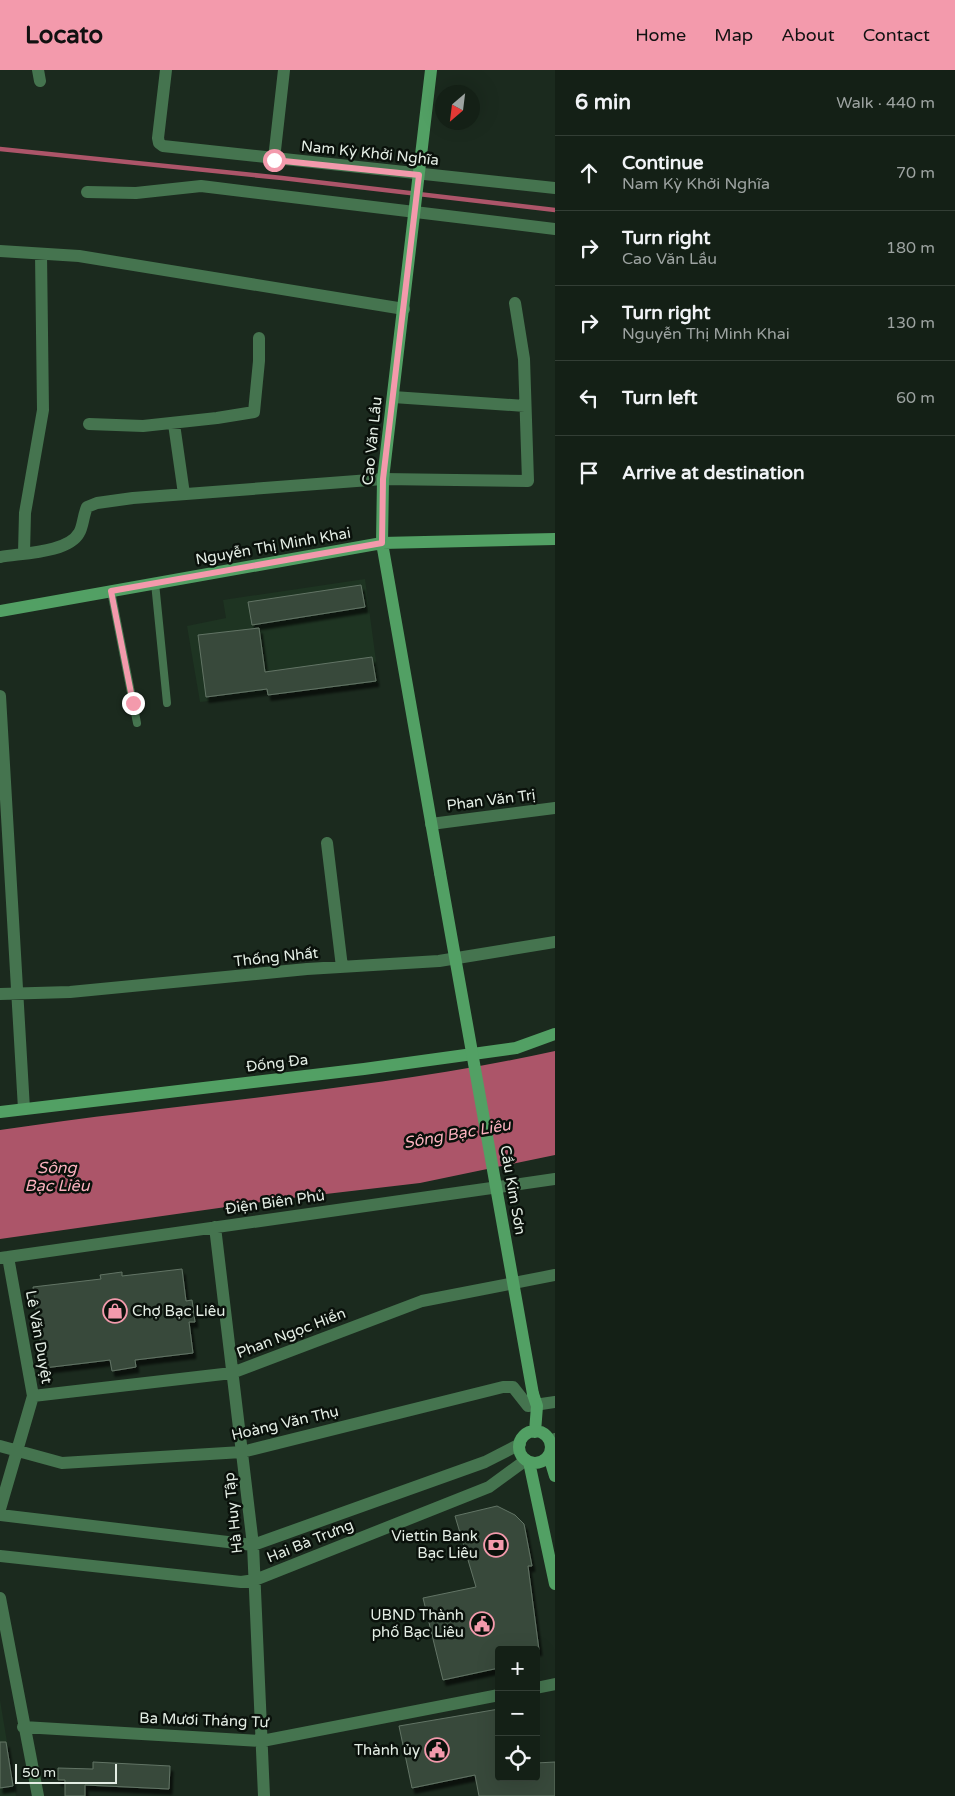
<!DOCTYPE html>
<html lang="en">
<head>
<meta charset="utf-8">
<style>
	body { margin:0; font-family:"Varela Round",sans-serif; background:#212d23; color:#f1f3f6 }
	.controls { position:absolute; right:15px; bottom:15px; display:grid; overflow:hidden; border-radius:5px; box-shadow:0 5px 20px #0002 }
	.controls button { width:45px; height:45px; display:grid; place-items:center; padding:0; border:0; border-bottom:1px solid #333e35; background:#142016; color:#f1f3f6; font:25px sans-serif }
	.compass { position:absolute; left:435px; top:15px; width:45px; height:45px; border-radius:50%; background:#142016; box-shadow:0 5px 20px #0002; rotate:208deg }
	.scale { position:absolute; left:15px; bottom:12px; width:102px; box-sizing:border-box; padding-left:5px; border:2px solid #e4eee5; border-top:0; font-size:14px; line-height:18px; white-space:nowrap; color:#e4eee5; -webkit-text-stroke:4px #0a110b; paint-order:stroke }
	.stop { position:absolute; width:15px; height:15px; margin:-11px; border:4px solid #f39aac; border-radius:50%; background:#fff }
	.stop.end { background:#f39aac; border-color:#fff; box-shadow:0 1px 5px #0008 }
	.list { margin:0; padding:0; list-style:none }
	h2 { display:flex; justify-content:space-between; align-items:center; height:65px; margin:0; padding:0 20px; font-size:21px }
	h2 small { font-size:16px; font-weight:400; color:#9da3a1 }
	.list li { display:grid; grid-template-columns:32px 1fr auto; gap:15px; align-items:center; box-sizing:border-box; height:75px; padding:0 20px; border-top:1px solid #333e35 }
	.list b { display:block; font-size:19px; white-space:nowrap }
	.list p { margin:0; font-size:16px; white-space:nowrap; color:#9da3a1 }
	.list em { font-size:16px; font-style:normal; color:#9da3a1 }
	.icon { flex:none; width:28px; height:28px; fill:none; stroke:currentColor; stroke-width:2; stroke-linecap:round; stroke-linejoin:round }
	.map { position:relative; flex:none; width:555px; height:1726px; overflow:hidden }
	header { display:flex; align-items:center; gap:30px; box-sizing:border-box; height:70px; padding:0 25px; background:#f39aac; color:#111 }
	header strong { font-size:24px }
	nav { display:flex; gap:28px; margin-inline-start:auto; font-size:18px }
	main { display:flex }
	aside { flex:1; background:#142016 }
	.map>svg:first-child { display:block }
	.built { fill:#1e3422 }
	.water { fill:#ac5569 }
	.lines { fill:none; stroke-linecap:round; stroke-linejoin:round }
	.stream { stroke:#ac5569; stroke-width:4.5 }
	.building { fill:#38493b; stroke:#627465; filter:url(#shadow) }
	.lane { stroke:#45744f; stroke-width:8 }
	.street { stroke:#45744f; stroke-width:12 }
	.secondary { stroke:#52a064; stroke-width:12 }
	.secondary-bridge { stroke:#52a064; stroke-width:12 }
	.route { stroke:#f39aac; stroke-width:6 }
	.labels { text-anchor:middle; stroke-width:5; stroke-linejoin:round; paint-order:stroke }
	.street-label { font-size:15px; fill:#e4eee5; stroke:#0a110b }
	.poi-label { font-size:15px; fill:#e4eee5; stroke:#0a110b; text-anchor:end }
	.water-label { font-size:16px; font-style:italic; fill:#fbb2bf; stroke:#0a110b }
</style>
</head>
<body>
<header>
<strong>Locato</strong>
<nav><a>Home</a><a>Map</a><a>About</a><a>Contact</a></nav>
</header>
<main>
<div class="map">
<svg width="555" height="1726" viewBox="0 0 555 1726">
	<defs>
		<filter id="shadow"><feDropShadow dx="3" dy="5.5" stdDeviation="1" flood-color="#0009"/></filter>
	</defs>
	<rect width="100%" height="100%" fill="#1b2a1e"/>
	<path class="built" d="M365,509L379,613L200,632L187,556L226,548L223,530Z
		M0,1630L16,1726H0Z"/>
	<path class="water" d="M555,981V1085L420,1113L283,1129L0,1169V1060C185,1032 372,1021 555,981Z"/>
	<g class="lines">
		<path class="stream" d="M0,79L282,108L555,140"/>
	</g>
	<path class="building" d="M361,515L365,537L252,555L248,532Z
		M259,558L265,602L372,587L376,611L268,625L267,619L206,627L198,565Z
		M182,1199L186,1231L192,1230L195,1252H189L193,1283L135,1290L136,1297L112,1301L110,1290L44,1298L33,1217L101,1209L100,1205L122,1202V1206Z
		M497,1436L515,1445L524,1454L532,1496H528L539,1580H499V1598L443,1610L423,1528L476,1517L455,1446Z
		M499,1639V1707H536V1693L555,1692V1726H479L475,1705L412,1718L399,1656Z
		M0,1672H6L13,1716L0,1718Z
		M93,1692L170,1696L169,1719L85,1715V1726H65V1710H58V1698L93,1699Z"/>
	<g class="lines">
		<path class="lane" d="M155,513L167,633
			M111,521L137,653"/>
		<path class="street" d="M38,0L40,11
			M166,0L158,68L159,73L163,76L555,118
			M274,89L284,0
			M87,122L136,123L201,116L555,159
			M0,181L79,186L404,239
			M393,327L525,336
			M89,354L143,356L217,348L254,342L259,291V268
			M174,354L184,424
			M24,483L25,443L43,340L41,184
			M0,487C21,483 68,483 79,463C83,457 83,446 87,437L97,433L133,428L383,409L528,411L524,289L515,233
			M0,626L24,1039
			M431,754L555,738
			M327,773L342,897
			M0,924L70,922L307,899L439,891L555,872
			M215,1157L253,1475L264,1726
			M0,1188L555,1109
			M33,1326L232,1303L422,1231L555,1205
			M551,1374L555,1369
			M0,1376L62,1393L242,1382L503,1317H513L528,1336L555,1332
			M0,1439L33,1326L8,1187
			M0,1445L253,1475L485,1392L520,1374
			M0,1486L241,1512L255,1510L489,1417L526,1390
			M0,1528L38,1726
			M536,1618L555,1614
			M23,1657L262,1671L499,1625"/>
		<path class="secondary" d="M431,0L383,409L382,473L440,803
			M0,541L382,473L555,469
			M0,1042L364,999L516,978L555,964
			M533,1324L537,1336L535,1362
			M519 1377a16 16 0 1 1 32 0a16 16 0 1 1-32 0Z
			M549,1386L555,1406
			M529,1392L555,1514"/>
		<path class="secondary-bridge" d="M440,803L533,1324"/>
	</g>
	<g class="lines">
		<path class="route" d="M133,633L111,521L382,473L383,409L419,105L274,90"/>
	</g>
	<defs>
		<g id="shop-ring" transform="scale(1.25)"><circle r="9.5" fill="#0a110b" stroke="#f39aac" stroke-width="1.5"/><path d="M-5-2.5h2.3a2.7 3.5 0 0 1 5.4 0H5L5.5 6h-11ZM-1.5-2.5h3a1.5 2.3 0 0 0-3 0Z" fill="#f39aac"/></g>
		<g id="bank-ring" transform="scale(1.25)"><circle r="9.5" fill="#0a110b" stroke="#f39aac" stroke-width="1.5"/><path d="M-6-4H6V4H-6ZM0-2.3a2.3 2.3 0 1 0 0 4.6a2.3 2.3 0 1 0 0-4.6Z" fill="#f39aac"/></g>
		<g id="civic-ring" transform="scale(1.25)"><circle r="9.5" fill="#0a110b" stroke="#f39aac" stroke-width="1.5"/><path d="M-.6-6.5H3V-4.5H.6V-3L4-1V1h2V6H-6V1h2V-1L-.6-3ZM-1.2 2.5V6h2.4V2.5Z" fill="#f39aac"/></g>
	</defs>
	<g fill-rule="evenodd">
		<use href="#shop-ring" x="115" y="1241"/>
		<use href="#bank-ring" x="496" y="1475"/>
		<use href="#civic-ring" x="482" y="1554"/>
		<use href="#civic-ring" x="437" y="1680"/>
	</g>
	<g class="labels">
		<g class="street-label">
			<text transform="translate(370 83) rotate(6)" y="5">Nam Kỳ Khởi Nghĩa</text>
			<text transform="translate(372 371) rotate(-84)" y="5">Cao Văn Lầu</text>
			<text transform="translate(273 476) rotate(-10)" y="5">Nguyễn Thị Minh Khai</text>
			<text transform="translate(491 730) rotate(-7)" y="5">Phan Văn Trị</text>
			<text transform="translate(276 887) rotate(-6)" y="5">Thống Nhất</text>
			<text transform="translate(277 993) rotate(-7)" y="5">Đống Đa</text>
			<text transform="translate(513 1120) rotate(80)" y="5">Cầu Kim Sơn</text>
			<text transform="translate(275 1132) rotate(-8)" y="5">Điện Biên Phủ</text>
			<text transform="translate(291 1263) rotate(-21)" y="5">Phan Ngọc Hiển</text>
			<text transform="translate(39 1267) rotate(80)" y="5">Lê Văn Duyệt</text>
			<text transform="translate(285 1353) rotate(-13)" y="5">Hoàng Văn Thụ</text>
			<text transform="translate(233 1443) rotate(-96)" y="5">Hà Huy Tập</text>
			<text transform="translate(310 1471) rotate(-22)" y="5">Hai Bà Trưng</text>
			<text transform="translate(204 1650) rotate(2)" y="5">Ba Mươi Tháng Tư</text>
		</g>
		<g class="poi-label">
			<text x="132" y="1246" text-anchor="start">Chợ Bạc Liêu</text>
			<text x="478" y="1471">Viettin Bank<tspan x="478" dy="17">Bạc Liêu</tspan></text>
			<text x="464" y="1550">UBND Thành<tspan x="464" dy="17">phố Bạc Liêu</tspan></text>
			<text x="420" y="1685">Thành ủy</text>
		</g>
		<g class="water-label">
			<text transform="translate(457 1063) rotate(-10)" y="6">Sông Bạc Liêu</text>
			<text x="57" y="1103">Sông<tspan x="57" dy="18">Bạc Liêu</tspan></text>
		</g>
	</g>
</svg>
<div class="controls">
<button>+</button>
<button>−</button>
<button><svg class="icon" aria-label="locate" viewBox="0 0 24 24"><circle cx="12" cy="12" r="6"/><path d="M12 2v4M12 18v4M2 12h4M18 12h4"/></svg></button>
</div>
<svg class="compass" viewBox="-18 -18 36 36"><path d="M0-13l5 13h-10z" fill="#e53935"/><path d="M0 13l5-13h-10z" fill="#9da3a1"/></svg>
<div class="scale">50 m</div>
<div class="stop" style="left:274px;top:90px"></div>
<div class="stop end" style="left:133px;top:633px"></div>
</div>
<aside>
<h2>6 min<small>Walk · 440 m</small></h2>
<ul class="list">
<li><svg class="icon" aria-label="ahead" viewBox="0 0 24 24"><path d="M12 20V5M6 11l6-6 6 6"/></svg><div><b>Continue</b><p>Nam Kỳ Khởi Nghĩa</p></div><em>70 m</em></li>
<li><svg class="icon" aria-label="right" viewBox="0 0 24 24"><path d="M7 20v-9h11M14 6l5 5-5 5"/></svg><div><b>Turn right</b><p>Cao Văn Lầu</p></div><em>180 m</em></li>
<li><svg class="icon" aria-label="right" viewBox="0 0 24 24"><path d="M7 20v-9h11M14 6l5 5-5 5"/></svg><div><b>Turn right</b><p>Nguyễn Thị Minh Khai</p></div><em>130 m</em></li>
<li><svg class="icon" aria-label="left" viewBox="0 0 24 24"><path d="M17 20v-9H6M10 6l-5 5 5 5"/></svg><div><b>Turn left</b></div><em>60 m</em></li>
<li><svg class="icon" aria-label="arrive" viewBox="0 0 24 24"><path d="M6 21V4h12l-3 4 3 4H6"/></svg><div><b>Arrive at destination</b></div></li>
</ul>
</aside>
</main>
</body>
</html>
